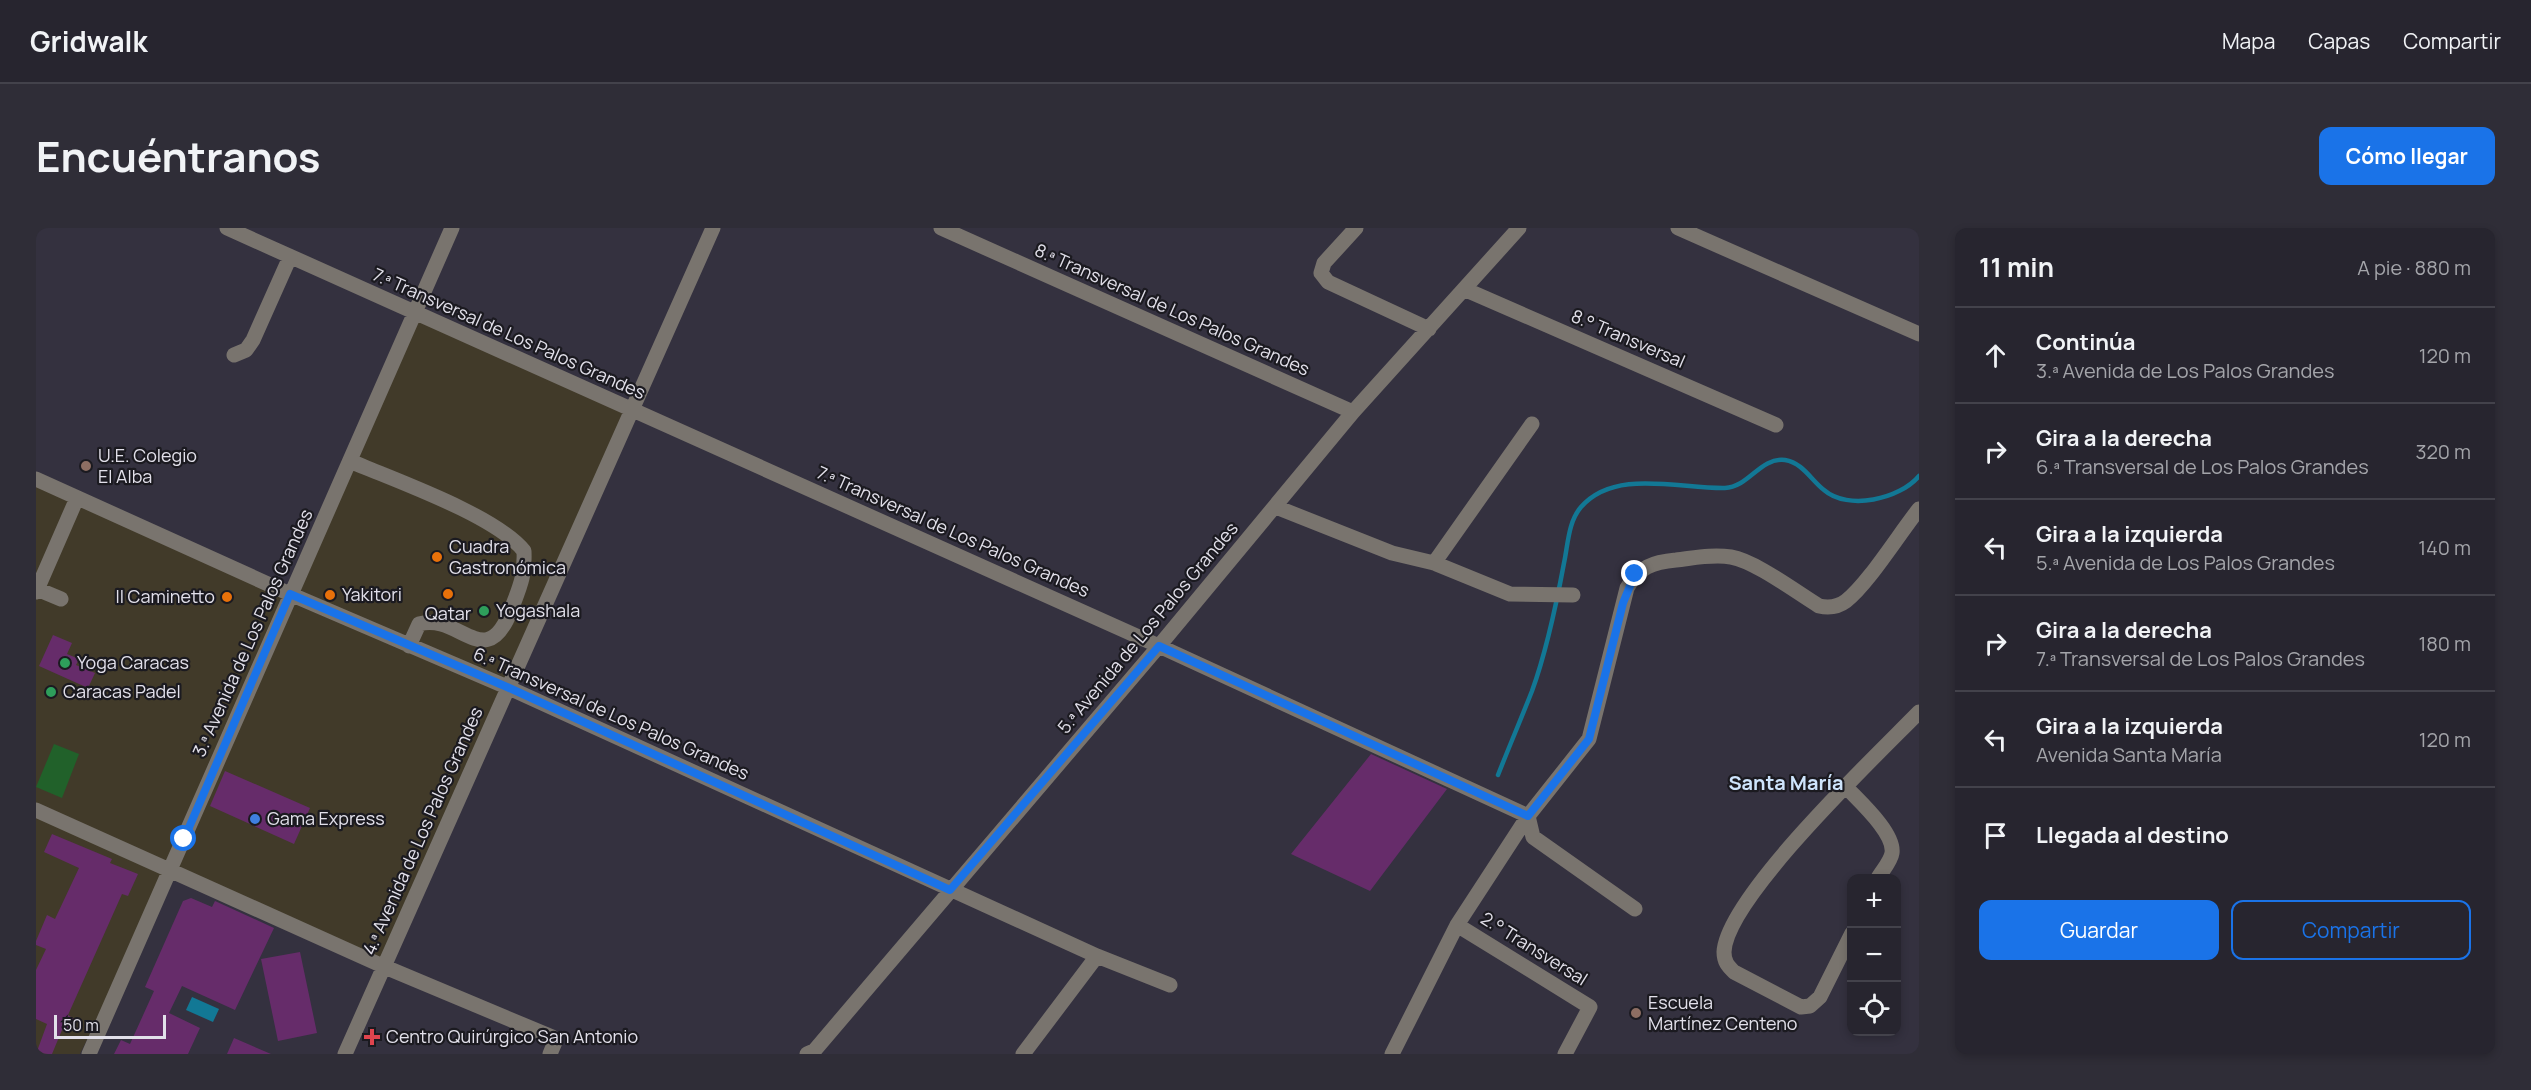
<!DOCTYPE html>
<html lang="es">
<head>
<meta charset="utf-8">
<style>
	body { margin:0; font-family:Manrope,sans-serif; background:#2f2d37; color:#f1f3f6 }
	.controls { position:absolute; right:18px; bottom:18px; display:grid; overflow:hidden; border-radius:12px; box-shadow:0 3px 9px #0003 }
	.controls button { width:54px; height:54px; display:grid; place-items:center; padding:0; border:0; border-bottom:2px solid #43424b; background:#27252f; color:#f1f3f6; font:30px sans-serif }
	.scale { position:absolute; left:18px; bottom:15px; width:112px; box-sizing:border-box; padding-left:6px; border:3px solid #e2e0ea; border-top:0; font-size:16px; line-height:21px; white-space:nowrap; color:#e2e0ea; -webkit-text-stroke:4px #1b1a20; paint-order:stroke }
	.stop { position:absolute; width:18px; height:18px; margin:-14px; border:4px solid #1a73e8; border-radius:50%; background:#fff }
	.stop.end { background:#1a73e8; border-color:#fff; box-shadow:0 2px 6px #0008 }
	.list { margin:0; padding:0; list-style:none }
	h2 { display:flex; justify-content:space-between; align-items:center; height:78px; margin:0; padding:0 24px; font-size:26px }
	h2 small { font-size:20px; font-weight:400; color:#a4a5aa }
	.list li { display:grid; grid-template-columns:39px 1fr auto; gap:18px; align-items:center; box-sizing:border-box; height:96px; padding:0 24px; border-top:2px solid #43424b }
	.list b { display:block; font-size:22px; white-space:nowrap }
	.list p { margin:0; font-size:20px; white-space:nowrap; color:#a4a5aa }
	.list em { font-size:20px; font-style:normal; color:#a4a5aa }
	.actions { display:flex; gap:12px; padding:18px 24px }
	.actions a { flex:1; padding:14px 0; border:2px solid #1a73e8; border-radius:12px; text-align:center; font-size:21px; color:#1a73e8 }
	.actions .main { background:#1a73e8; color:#fff }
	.icon { flex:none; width:33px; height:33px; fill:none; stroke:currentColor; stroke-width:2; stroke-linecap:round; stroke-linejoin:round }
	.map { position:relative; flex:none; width:1883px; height:826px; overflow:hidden; border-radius:12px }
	header { display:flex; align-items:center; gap:36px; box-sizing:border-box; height:84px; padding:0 30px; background:#27252f; border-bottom:2px solid #43424b }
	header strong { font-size:28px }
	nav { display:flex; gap:33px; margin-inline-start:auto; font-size:21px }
	.intro { display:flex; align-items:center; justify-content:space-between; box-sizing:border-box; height:144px; padding:0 36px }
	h1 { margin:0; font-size:42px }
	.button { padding:15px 27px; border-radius:12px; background:#1a73e8; color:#fff; font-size:21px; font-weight:700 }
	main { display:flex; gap:36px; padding:0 36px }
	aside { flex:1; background:#27252f; border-radius:12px; box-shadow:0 3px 9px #0003 }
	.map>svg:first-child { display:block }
	.commercial { fill:#413a29 }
	.green { fill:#21612a }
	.water { fill:#127895 }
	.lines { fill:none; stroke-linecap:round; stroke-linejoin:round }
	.stream { stroke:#127895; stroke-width:4.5 }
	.building { fill:#662c6a }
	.minor { stroke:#79746e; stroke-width:15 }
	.route { stroke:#1a73e8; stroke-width:8 }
	.education-dot { fill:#8d6e63; stroke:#1b1a20; stroke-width:2 }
	.food-dot { fill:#e8710a; stroke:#1b1a20; stroke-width:2 }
	.leisure-dot { fill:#2e9e5b; stroke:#1b1a20; stroke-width:2 }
	.shop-dot { fill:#3f7fe0; stroke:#1b1a20; stroke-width:2 }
	.health-dot { fill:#e0444e; stroke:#1b1a20; stroke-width:2 }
	.labels { text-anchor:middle; stroke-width:4.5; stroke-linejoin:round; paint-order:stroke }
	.street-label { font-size:18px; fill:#e2e0ea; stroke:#1b1a20 }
	.poi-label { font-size:18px; fill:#e2e0ea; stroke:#1b1a20; text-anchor:start }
	.neighbourhood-label { font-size:20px; font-weight:bold; fill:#cee4fc; stroke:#1b1a20 }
</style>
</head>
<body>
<header>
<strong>Gridwalk</strong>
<nav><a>Mapa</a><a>Capas</a><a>Compartir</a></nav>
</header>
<div class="intro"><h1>Encuéntranos</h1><a class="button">Cómo llegar</a></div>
<main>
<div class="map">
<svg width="1883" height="826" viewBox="0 0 1883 826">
	<rect width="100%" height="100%" fill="#34313f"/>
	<path class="commercial" d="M377,85L595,182L349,739L134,643L44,826H0V258L254,366Z"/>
	<path class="green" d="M18,516L43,526L26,570L0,559Z"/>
	<path class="water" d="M156,769L183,781L177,794L150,782Z"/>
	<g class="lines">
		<path class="stream" d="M1462,547C1473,519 1485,491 1496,463C1511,422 1520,378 1528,335C1532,317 1532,294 1545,279C1579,240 1644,261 1689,260C1713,259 1724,229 1749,232C1767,235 1775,252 1788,262C1812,283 1864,271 1883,248"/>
	</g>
	<path class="building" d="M17,407L36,415L31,426L43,431L40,437L59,445L52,460L3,438Z
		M1335,526L1411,561L1334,663L1255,626Z
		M189,543L274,580L258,616L174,578Z
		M16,606L76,631L74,635L102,646L92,668L86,666L32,787L38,791L32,804L26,802L16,826H0L11,796L0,791V742L10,721L0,717V713L11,687L19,691L43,640L8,624Z
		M155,670L176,679L179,673L238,700L199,782L146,758L133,785L164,800L152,826H78L85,812L94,816L118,763L109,759L147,673Z
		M264,724L281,805L242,813L225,731Z
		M198,810L235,826H191Z"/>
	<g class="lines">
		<path class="minor" d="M191,0L1123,418L1492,588L1497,609L1599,681
			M905,0L1317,184
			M1320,0L1288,35L1285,45L1292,54L1393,101
			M1642,0L1883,106
			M1428,61L1740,197
			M198,127L210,122L217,112L254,29
			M314,233C358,252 459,287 488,323C489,349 484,358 475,382C450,447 423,384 383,396L373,418
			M0,251L254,366L471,459L1061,728L1134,757
			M1240,279L1356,325L1398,335L1474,366L1537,367
			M1398,335L1496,196
			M1,361L25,371
			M0,364L41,270
			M1810,559C1823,573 1859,605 1856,625C1855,633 1846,643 1842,650
			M0,582L349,739L516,809L519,814L514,826
			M1421,697L1554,779L1529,826
			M1816,705L1784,769L1774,778L1765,779L1698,744C1692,738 1688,734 1688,724C1690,670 1841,527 1883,484
			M53,826L416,0
			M309,826L677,0
			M771,826L778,823L1123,418L1317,184L1483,0
			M987,826L1061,728
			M1356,826L1421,697L1492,588L1553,511L1591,360C1603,339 1617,334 1640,332C1658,330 1676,326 1695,329C1719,333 1760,364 1783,378C1792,380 1802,379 1810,373C1832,356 1863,306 1883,281"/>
	</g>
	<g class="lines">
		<path class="route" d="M148,611L254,366L471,459L914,662L1123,418L1492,588L1553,511L1587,375L1599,346"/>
	</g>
	<g class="education-dot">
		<circle cx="50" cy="238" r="6"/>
		<circle cx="1600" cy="785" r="6"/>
	</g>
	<g class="food-dot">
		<circle cx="401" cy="329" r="6"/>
		<circle cx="412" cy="366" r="6"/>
		<circle cx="294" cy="367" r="6"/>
		<circle cx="191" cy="369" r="6"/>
	</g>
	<g class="leisure-dot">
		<circle cx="448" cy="383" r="6"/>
		<circle cx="29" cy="435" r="6"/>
		<circle cx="15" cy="464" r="6"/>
	</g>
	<circle class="shop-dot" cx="219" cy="591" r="6"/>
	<path class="health-dot" d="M333 800h6v6h6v6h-6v6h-6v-6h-6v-6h6z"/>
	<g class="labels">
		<g class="street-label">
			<text transform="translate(1136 82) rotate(24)" y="6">8.ª Transversal de Los Palos Grandes</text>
			<text transform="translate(473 106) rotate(24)" y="6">7.ª Transversal de Los Palos Grandes</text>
			<text transform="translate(1592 111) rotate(23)" y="6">8.° Transversal</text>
			<text transform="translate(917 304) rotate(24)" y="6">7.ª Transversal de Los Palos Grandes</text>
			<text transform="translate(1112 400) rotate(-50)" y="6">5.ª Avenida de Los Palos Grandes</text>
			<text transform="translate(217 405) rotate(-66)" y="6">3.ª Avenida de Los Palos Grandes</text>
			<text transform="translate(575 486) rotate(24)" y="6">6.ª Transversal de Los Palos Grandes</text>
			<text transform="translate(387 603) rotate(-66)" y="6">4.ª Avenida de Los Palos Grandes</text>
			<text transform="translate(1498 721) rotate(32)" y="6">2.° Transversal</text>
		</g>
		<g class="poi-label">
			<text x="62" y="234">U.E. Colegio<tspan x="62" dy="21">El Alba</tspan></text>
			<text x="413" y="325">Cuadra<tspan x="413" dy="21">Gastronómica</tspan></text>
			<text x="306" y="373">Yakitori</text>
			<text x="179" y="375" text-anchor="end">Il Caminetto</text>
			<text x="460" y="389">Yogashala</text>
			<text x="412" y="392" text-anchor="middle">Qatar</text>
			<text x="41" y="441">Yoga Caracas</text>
			<text x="27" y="470">Caracas Padel</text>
			<text x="231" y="597">Gama Express</text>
			<text x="1612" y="781">Escuela<tspan x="1612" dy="21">Martínez Centeno</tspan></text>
			<text x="350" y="815">Centro Quirúrgico San Antonio</text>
		</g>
		<g class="neighbourhood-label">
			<text x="1750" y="562">Santa María</text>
		</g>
	</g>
</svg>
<div class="controls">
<button>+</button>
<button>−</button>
<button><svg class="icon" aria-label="locate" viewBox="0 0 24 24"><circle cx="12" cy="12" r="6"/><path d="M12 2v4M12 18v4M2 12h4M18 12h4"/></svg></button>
</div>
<div class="scale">50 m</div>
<div class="stop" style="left:148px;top:611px"></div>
<div class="stop end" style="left:1599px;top:346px"></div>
</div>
<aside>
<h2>11 min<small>A pie · 880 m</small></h2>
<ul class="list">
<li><svg class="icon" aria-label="ahead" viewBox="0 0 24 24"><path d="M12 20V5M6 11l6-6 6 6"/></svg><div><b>Continúa</b><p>3.ª Avenida de Los Palos Grandes</p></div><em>120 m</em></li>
<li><svg class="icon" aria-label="right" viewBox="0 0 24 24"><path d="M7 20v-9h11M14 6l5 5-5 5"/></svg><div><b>Gira a la derecha</b><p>6.ª Transversal de Los Palos Grandes</p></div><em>320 m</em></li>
<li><svg class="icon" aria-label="left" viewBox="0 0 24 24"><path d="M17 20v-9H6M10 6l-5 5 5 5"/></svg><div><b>Gira a la izquierda</b><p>5.ª Avenida de Los Palos Grandes</p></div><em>140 m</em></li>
<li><svg class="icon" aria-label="right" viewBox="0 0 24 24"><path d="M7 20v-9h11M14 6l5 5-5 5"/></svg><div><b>Gira a la derecha</b><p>7.ª Transversal de Los Palos Grandes</p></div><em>180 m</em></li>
<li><svg class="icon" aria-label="left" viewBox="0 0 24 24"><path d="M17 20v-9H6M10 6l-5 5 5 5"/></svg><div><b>Gira a la izquierda</b><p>Avenida Santa María</p></div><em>120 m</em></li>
<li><svg class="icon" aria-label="arrive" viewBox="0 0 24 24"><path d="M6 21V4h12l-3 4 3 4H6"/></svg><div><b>Llegada al destino</b></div></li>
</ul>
<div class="actions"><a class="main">Guardar</a><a>Compartir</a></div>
</aside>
</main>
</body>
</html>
